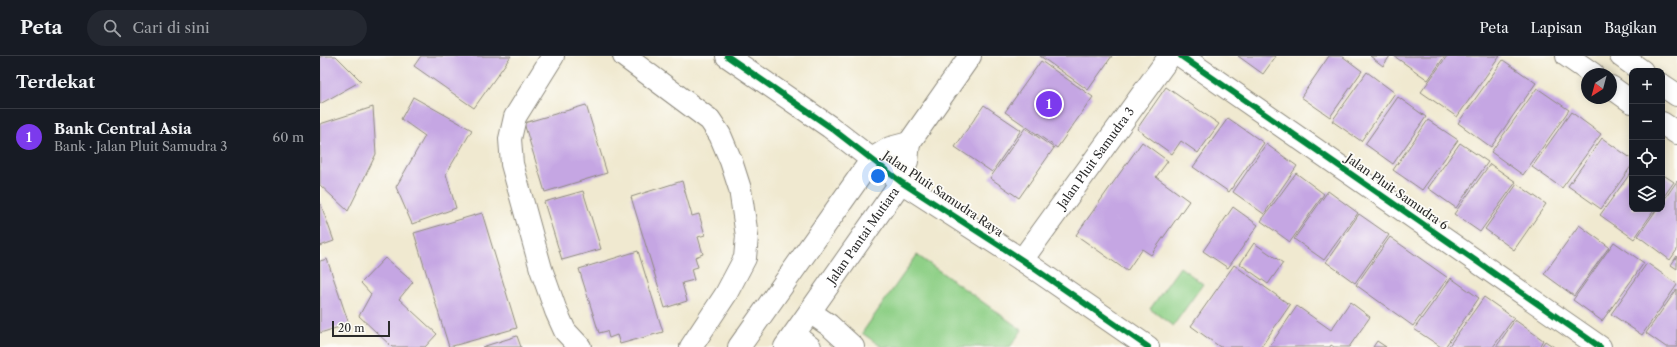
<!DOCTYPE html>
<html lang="id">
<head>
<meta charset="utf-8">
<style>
	body { margin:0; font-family:"Libre Caslon Text",serif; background:#242831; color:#f1f3f6 }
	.controls { position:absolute; right:12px; top:12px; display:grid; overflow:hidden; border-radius:8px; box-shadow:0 2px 10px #0003 }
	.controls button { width:36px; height:36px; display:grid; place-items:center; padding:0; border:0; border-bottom:1px solid #363941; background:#171b24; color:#f1f3f6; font:20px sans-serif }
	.compass { position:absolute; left:1261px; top:12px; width:36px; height:36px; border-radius:50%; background:#171b24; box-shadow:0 2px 10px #0003; rotate:216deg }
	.scale { position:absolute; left:12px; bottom:10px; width:58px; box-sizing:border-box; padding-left:4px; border:2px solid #2b2b2b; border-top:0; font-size:11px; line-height:14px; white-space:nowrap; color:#2b2b2b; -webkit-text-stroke:3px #fdfcf7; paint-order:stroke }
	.you { position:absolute; left:558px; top:120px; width:14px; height:14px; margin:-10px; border:3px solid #fff; border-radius:50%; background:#1a73e8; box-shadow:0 0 0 6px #1a73e833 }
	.badge { display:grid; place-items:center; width:26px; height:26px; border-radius:50%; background:#7c3aed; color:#fff; font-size:13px; font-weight:700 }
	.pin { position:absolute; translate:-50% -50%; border:2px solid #fff; box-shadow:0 1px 4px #0006 }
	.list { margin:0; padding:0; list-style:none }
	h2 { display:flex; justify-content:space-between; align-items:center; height:52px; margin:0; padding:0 16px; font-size:17px }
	h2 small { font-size:13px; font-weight:400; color:#9ea1a6 }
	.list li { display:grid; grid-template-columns:26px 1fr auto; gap:12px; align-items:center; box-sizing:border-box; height:56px; padding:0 16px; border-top:1px solid #363941 }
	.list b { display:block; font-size:15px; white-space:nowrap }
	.list p { margin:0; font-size:13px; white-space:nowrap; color:#9ea1a6 }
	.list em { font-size:13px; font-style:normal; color:#9ea1a6 }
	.icon { flex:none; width:22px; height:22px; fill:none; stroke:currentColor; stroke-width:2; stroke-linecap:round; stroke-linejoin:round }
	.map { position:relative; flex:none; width:1357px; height:291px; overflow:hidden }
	header { display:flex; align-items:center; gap:24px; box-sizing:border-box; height:56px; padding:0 20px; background:#171b24; border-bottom:1px solid #363941 }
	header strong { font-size:19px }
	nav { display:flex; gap:22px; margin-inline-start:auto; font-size:14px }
	.search { width:280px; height:36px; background:#242831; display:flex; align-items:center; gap:10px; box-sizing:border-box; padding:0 14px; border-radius:22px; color:#9ea1a6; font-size:15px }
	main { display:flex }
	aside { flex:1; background:#171b24 }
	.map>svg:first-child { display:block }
	.green { fill:#8fd087; stroke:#5d7e59 }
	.building { fill:#c5a6e3 }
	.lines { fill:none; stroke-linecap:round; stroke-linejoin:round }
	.minor-casing { stroke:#8e8a7e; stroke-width:24 }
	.minor { stroke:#fff; stroke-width:22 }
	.cycleway-casing { stroke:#fdfcf7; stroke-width:8 }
	.cycleway { stroke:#00873e; stroke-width:6 }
	.labels { text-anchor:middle; stroke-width:3.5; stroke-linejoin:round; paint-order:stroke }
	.street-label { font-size:12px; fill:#2b2b2b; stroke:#fdfcf7 }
</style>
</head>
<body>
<header>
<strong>Peta</strong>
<div class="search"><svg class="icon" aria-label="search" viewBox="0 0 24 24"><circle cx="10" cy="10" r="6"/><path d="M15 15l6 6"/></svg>Cari di sini</div>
<nav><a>Peta</a><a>Lapisan</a><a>Bagikan</a></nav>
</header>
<main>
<aside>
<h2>Terdekat<small></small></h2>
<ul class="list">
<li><span class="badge">1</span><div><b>Bank Central Asia</b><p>Bank · Jalan Pluit Samudra 3</p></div><em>60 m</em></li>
</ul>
</aside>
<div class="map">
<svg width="1357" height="291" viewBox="0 0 1357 291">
	<rect width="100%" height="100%" fill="#fdfcf7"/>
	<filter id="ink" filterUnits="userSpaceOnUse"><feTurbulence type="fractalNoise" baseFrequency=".025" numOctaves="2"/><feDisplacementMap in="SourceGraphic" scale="8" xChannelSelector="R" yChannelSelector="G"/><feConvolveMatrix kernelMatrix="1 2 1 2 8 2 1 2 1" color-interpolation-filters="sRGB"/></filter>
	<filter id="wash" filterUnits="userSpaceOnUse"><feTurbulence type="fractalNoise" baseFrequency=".012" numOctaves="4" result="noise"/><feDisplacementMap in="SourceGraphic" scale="16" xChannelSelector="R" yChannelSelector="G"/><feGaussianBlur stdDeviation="0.9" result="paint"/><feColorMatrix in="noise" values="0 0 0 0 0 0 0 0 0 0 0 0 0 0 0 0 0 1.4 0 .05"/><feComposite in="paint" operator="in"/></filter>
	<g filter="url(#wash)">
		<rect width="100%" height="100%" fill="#f0e9d0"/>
		<path class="green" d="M597,199L702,274L690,291H562L542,277Z
			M860,211L883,228L853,270L830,253Z"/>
		<g id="blocks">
			<path class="building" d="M0,0H16L41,25L0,48Z
				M101,0H191L154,52L94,10Z
				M720,0H792L768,34Z
				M918,0H956L943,18Z
				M1009,0H1022L1042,15L1010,61L981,41Z
				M1050,0H1070L1063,10Z
				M1074,0H1125L1108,24Z
				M1127,0H1180L1137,61L1101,36Z
				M1183,4L1216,27L1171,91L1138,67Z
				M721,5L773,41L737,92L685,56Z
				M1047,16L1075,37L1041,85L1012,65Z
				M846,31L899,68L878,97L861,85L852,98L817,73Z
				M1217,32L1249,54L1203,119L1171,96Z
				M93,41L152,74L126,118L136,152L92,168L76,131L105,80L81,63Z
				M1078,41L1106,61L1073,108L1045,88Z
				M266,49L287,117L225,136L204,67Z
				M664,49L701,74L672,116L635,91Z
				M53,51L56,98L28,155L0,129V68Z
				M1251,56L1281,78L1242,132L1212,111Z
				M908,62L944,87L909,136L873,111Z
				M1108,64L1138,84L1102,134L1073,114Z
				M705,72L734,92L699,142L670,122Z
				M1282,82L1312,103V109L1281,153L1248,130Z
				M822,86L848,105L836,121L869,145L831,199L822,193L807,215L756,179Z
				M1140,87L1168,106L1136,152L1108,132Z
				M946,88L977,110L944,158L913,136Z
				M1170,108L1196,126L1160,176L1134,158Z
				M1312,115V153H1335L1314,183L1280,159Z
				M976,117L1004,138L970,186L941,165Z
				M1342,118L1354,126L1342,143Z
				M362,125L372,160L379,158L385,179L378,181L383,198L375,201L378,211L371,213L374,224L362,227L367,245L345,252L311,141Z
				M1357,125V194L1350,204L1318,180L1337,153H1342V147Z
				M1197,128L1226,148L1194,194L1165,173Z
				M263,135L281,193L242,204L224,146Z
				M1008,135L1038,157L1004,204L974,183Z
				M0,146L14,185L0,190Z
				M913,151L938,169L908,212L883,195Z
				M162,157L197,272L129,291L94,177Z
				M1039,158L1069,179L1035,227L1006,206Z
				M1259,169L1289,191L1254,240L1224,218Z
				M1070,181L1128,222L1093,270L1036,229Z
				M1294,186L1324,207L1282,265L1253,244Z
				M934,187L963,207L948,228L920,208Z
				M318,195L343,276L300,288L297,279L289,282L287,275L279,277L259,213Z
				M1357,200V213L1351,209Z
				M65,202L93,226L79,243L117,278L105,291H72L39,260L51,238L41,227Z
				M7,203L29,268L0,277V205Z
				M1327,207L1357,228V229L1322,279L1291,258Z
				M914,209L970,249L941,291H900L871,270Z
				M1131,222L1159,242L1125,291H1121L1094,273Z
				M1357,233V291H1346L1326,277Z
				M1164,241L1194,262L1173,291H1128Z
				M1030,246L1050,261L1029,291H1014L1011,289L1010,291H949L977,250L1011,274Z
				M1195,264L1223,284L1219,291H1176Z
				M197,280L201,291H162Z
				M1057,285L1066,291H1053Z
				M1225,285L1234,291H1221Z"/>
		</g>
	</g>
	<g filter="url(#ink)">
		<use href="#blocks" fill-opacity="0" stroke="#8e8a7e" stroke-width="1"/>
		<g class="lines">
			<g class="minor-casing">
				<g id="minor">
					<path d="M233,0L195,61L190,83L192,108L221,213L236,255L245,275L260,291"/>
					<path d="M304,0L390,64L400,79L411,105L420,133L427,180L425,202L406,238L371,291"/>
					<path d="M407,0L510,71L581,126L702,204L828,291"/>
					<path d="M861,0L1280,291"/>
					<path d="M1247,0L1273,18"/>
					<path d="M1301,0L1322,15"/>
					<path d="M1342,29L1357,39"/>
					<path d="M1291,31L1312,46"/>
					<path d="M1342,67L1357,77"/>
					<path d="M589,87L650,0"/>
					<path id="s1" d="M702,204L850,0"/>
					<path d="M490,256L509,269L533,291"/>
					<path d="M474,279L490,291"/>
					<path d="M419,291L552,103L570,92L589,87"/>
					<path id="s2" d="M465,291L581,126L587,105L589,87"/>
				</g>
			</g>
			<use href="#minor" class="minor"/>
			<g class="cycleway-casing">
				<path id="cycleway" d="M407,0L510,71L581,126L702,204L828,291
					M861,0L1280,291"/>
			</g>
			<use href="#cycleway" class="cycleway"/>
		</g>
	</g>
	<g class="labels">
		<g class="street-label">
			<text dy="4" stroke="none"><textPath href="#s1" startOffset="126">Jalan Pluit Samudra 3</textPath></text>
			<text transform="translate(1077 136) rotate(35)" y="4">Jalan Pluit Samudra 6</text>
			<text transform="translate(623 138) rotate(34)" y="4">Jalan Pluit Samudra Raya</text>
			<text dy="4" stroke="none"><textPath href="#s2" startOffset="136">Jalan Pantai Mutiara</textPath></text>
		</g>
	</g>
</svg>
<div class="controls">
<button>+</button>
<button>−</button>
<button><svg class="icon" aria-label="locate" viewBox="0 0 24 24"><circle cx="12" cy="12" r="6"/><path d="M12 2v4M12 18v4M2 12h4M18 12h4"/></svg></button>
<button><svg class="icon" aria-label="layers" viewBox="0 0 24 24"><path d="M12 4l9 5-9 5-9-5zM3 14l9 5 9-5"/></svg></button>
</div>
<svg class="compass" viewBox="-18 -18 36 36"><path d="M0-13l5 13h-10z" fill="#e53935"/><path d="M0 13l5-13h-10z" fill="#9ea1a6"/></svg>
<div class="scale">20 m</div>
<div class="you"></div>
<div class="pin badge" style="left:729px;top:48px">1</div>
</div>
</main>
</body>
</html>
